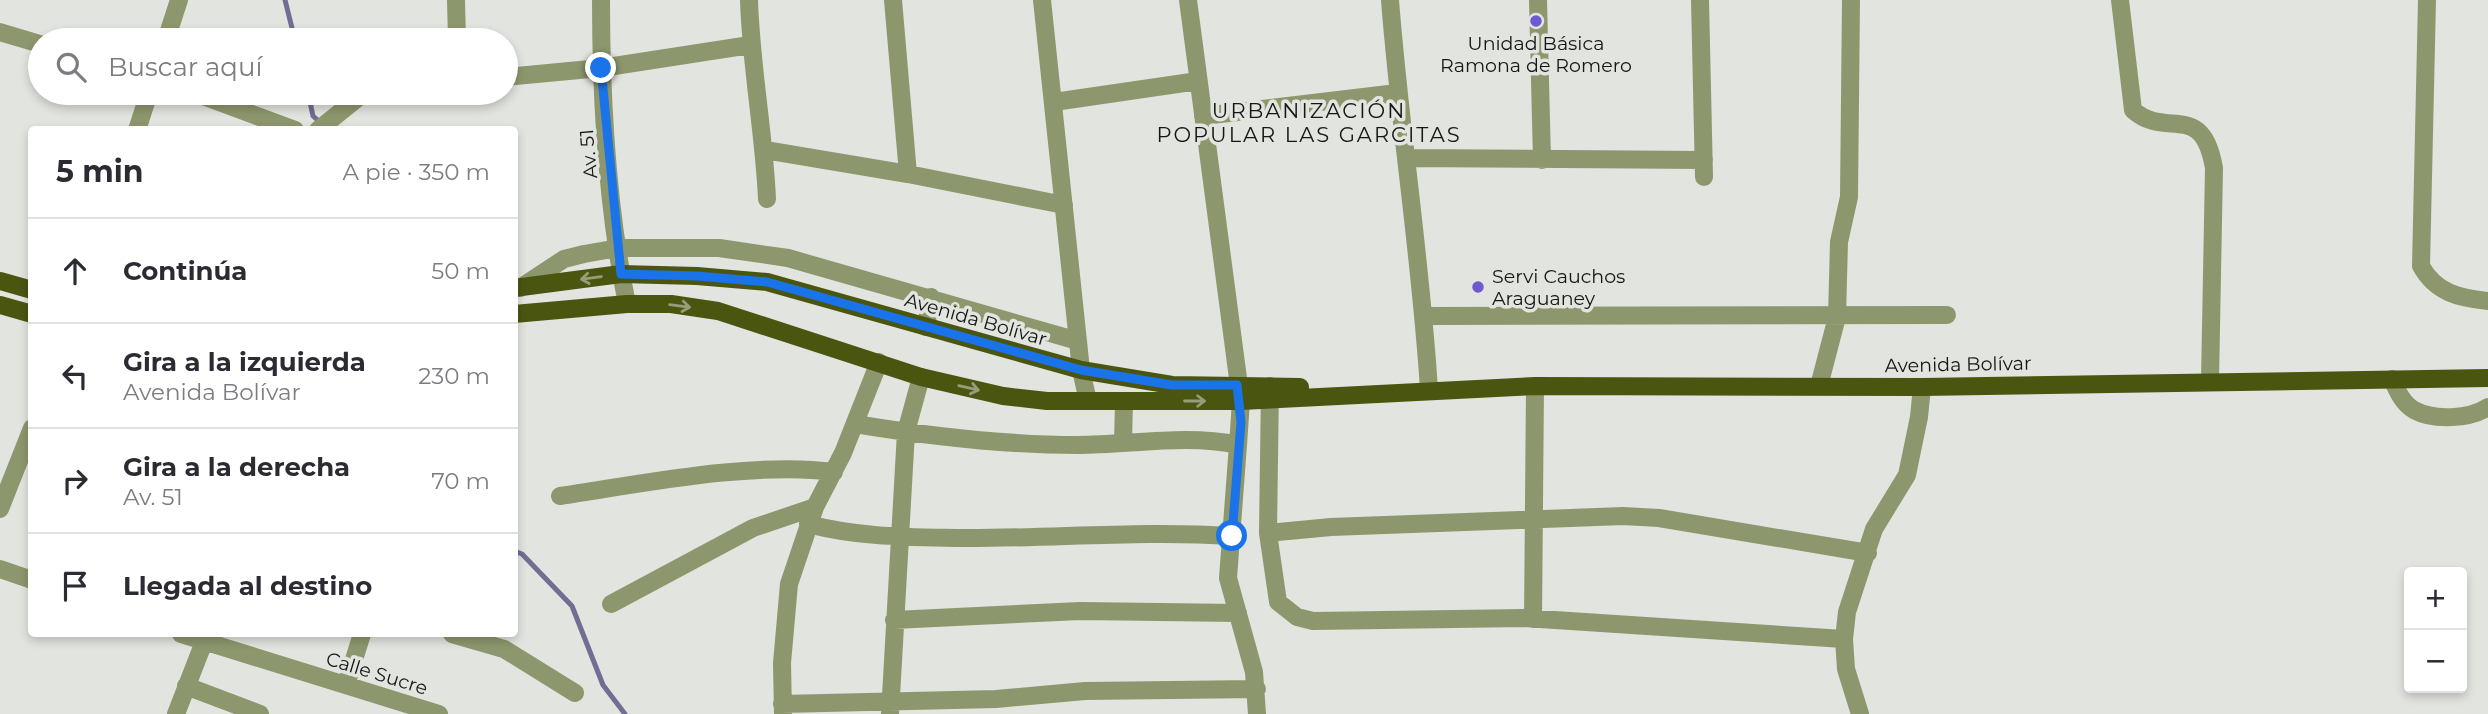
<!DOCTYPE html>
<html lang="es">
<head>
<meta charset="utf-8">
<style>
	body { margin:0; font-family:Montserrat,sans-serif; background:#f7f7f7; color:#2b2b33 }
	.controls { position:absolute; right:21px; bottom:21px; display:grid; overflow:hidden; border-radius:7px; box-shadow:0 4px 10px #0003 }
	.controls button { width:63px; height:63px; display:grid; place-items:center; padding:0; border:0; border-bottom:2px solid #e1e1e2; background:#fff; color:#2b2b33; font:35px sans-serif }
	.stop { position:absolute; width:21px; height:21px; margin:-16px; border:5px solid #1a73e8; border-radius:50%; background:#fff }
	.stop.end { background:#1a73e8; border-color:#fff; box-shadow:0 2px 7px #0008 }
	.list { margin:0; padding:0; list-style:none }
	h2 { display:flex; justify-content:space-between; align-items:center; height:91px; margin:0; padding:0 28px; font-size:30px }
	h2 small { font-size:23px; font-weight:400; color:#7c7c81 }
	.list li { display:grid; grid-template-columns:46px 1fr auto; gap:21px; align-items:center; box-sizing:border-box; height:105px; padding:0 28px; border-top:2px solid #e1e1e2 }
	.list b { display:block; font-size:26px; white-space:nowrap }
	.list p { margin:0; font-size:23px; white-space:nowrap; color:#7c7c81 }
	.list em { font-size:23px; font-style:normal; color:#7c7c81 }
	.icon { flex:none; width:38px; height:38px; fill:none; stroke:currentColor; stroke-width:2; stroke-linecap:round; stroke-linejoin:round }
	.map { position:relative; flex:none; width:2488px; height:714px; overflow:hidden }
	.search { position:absolute; background:#fff; box-shadow:0 4px 10px #0003; left:28px; top:28px; width:490px; height:77px; display:flex; align-items:center; gap:18px; box-sizing:border-box; padding:0 24px; border-radius:38px; color:#7c7c81; font-size:26px }
	.panel { position:absolute; background:#fff; box-shadow:0 4px 10px #0003; left:28px; top:126px; width:490px; height:511px; border-radius:7px }
	.map>svg:first-child { display:block }
	.lines { fill:none; stroke-linecap:round; stroke-linejoin:round }
	.stream { stroke:#706e92; stroke-width:5 }
	.minor { stroke:#8d976d; stroke-width:18 }
	.major { stroke:#4a5610; stroke-width:18 }
	.oneway { stroke:#969d78 }
	.route { stroke:#1a73e8; stroke-width:9 }
	.poi-dot { fill:#6e59d3; stroke:#e2e4df; stroke-width:2.5 }
	.labels { text-anchor:middle; stroke-width:7; stroke-linejoin:round; paint-order:stroke }
	.poi-label { font-size:19px; fill:#161615; stroke:#e2e4df }
	.street-label { font-size:19px; fill:#161615; stroke:#e2e4df }
	.neighbourhood-label { font-size:21px; letter-spacing:2px; fill:#161615; stroke:#e2e4df }
</style>
</head>
<body>
<div class="map">
<svg width="2488" height="714" viewBox="0 0 2488 714">
	<rect width="100%" height="100%" fill="#e2e4df"/>
	<g class="lines">
		<path class="stream" d="M285,0L295,40
			M308,93L313,116L322,124
			M514,551L522,554L572,606L603,685L625,714"/>
		<path class="minor" d="M456,0L457,40
			M601,0C601,99 607,207 627,304
			M749,0C751,67 764,132 767,199
			M893,0L908,174
			M1042,0L1081,370L1088,401
			M1188,0L1241,401L1238,445
			M1390,0C1400,130 1421,259 1429,390
			M1538,0L1542,160
			M1700,0L1704,177
			M2120,0L2133,110C2166,140 2202,99 2214,168L2210,381
			M2427,0L2421,266C2436,293 2459,298 2488,301
			M0,32L40,44
			M166,40L179,0
			M506,77L601,68L750,45
			M195,93L295,130
			M1054,102L1198,81
			M1203,116L1397,93
			M137,130L149,93
			M318,130L364,93
			M765,150L908,174L1064,205
			M1409,158L1704,160
			M520,288L564,259L584,254L618,248H719L788,258L1078,341
			M1425,316L1947,315
			M926,327L931,297
			M2392,379C2397,390 2402,403 2414,410C2434,421 2470,419 2488,407
			M1270,386L1268,533L1278,602L1297,617L1313,621L1524,618L1844,639
			M1819,386L1837,317L1839,242L1849,197L1851,0
			M855,424C928,436 1003,445 1078,445C1130,445 1187,434 1238,445L1228,578L1254,672L1257,714
			M1123,443L1124,401
			M560,496C641,484 754,461 834,472
			M0,509L32,428
			M808,524C858,537 905,537 956,538C1048,539 1140,530 1232,536
			M1268,533L1331,527L1623,516L1659,518L1868,553
			M0,569L32,580
			M611,604L753,528L815,507
			M1533,619L1535,386
			M894,620L1080,611L1238,613
			M181,634L439,714
			M452,634L504,649L575,693
			M346,685L362,634
			M186,686L260,714
			M782,704L996,699L1085,691L1257,689
			M176,714L207,634
			M783,714L782,663L789,584L815,507L843,453L879,362
			M890,714L906,432L921,377
			M1860,714L1846,669L1844,639L1847,612L1874,529L1907,475L1919,417L1922,387"/>
		<path class="major" d="M0,281L32,290
			M514,288L621,274L697,276L767,282L1081,370L1172,385L1300,387
			M0,305L32,314
			M514,314L627,304H671L718,311L921,377L1003,396L1047,401H1241L1535,386L1922,387L2488,378"/>
	</g>
	<defs><path id="oneway-shaft" d="M-6 0H5M1.5-3L5.5 0L1.5 3" fill="none" stroke-width="1.6" stroke-linecap="round" stroke-linejoin="round" transform="scale(1.75)"/></defs>
	<g class="oneway">
		<use href="#oneway-shaft" transform="translate(591 278) rotate(172)"/>
		<use href="#oneway-shaft" transform="translate(680 306) rotate(7)"/>
		<use href="#oneway-shaft" transform="translate(969 388) rotate(13)"/>
		<use href="#oneway-shaft" transform="translate(1195 401)"/>
	</g>
	<g class="lines">
		<path class="route" d="M601,68L621,274L697,276L767,282L1081,370L1172,385H1237L1241,422L1232,536"/>
	</g>
	<g class="poi-dot">
		<circle cx="1536" cy="21" r="7"/>
		<circle cx="1478" cy="287" r="7"/>
	</g>
	<g class="labels">
		<g class="poi-label">
			<text x="1536" y="50">Unidad Básica<tspan x="1536" dy="22">Ramona de Romero</tspan></text>
			<text x="1492" y="283" text-anchor="start">Servi Cauchos<tspan x="1492" dy="22">Araguaney</tspan></text>
		</g>
		<g class="street-label">
			<text transform="translate(588 154) rotate(-95)" y="7">Av. 51</text>
			<text transform="translate(976 319) rotate(16)" y="7">Avenida Bolívar</text>
			<text transform="translate(1958 364) rotate(-1)" y="7">Avenida Bolívar</text>
			<text transform="translate(377 673) rotate(17)" y="7">Calle Sucre</text>
		</g>
		<g class="neighbourhood-label">
			<text x="1309" y="118">URBANIZACIÓN<tspan x="1309" dy="24">POPULAR LAS GARCITAS</tspan></text>
		</g>
	</g>
</svg>
<div class="controls">
<button>+</button>
<button>−</button>
</div>
<div class="stop" style="left:1232px;top:536px"></div>
<div class="stop end" style="left:601px;top:68px"></div>
<div class="search"><svg class="icon" aria-label="search" viewBox="0 0 24 24"><circle cx="10" cy="10" r="6"/><path d="M15 15l6 6"/></svg>Buscar aquí</div>
<section class="panel">
<h2>5 min<small>A pie · 350 m</small></h2>
<ul class="list">
<li><svg class="icon" aria-label="ahead" viewBox="0 0 24 24"><path d="M12 20V5M6 11l6-6 6 6"/></svg><div><b>Continúa</b></div><em>50 m</em></li>
<li><svg class="icon" aria-label="left" viewBox="0 0 24 24"><path d="M17 20v-9H6M10 6l-5 5 5 5"/></svg><div><b>Gira a la izquierda</b><p>Avenida Bolívar</p></div><em>230 m</em></li>
<li><svg class="icon" aria-label="right" viewBox="0 0 24 24"><path d="M7 20v-9h11M14 6l5 5-5 5"/></svg><div><b>Gira a la derecha</b><p>Av. 51</p></div><em>70 m</em></li>
<li><svg class="icon" aria-label="arrive" viewBox="0 0 24 24"><path d="M6 21V4h12l-3 4 3 4H6"/></svg><div><b>Llegada al destino</b></div></li>
</ul>
</section>
</div>
</body>
</html>
